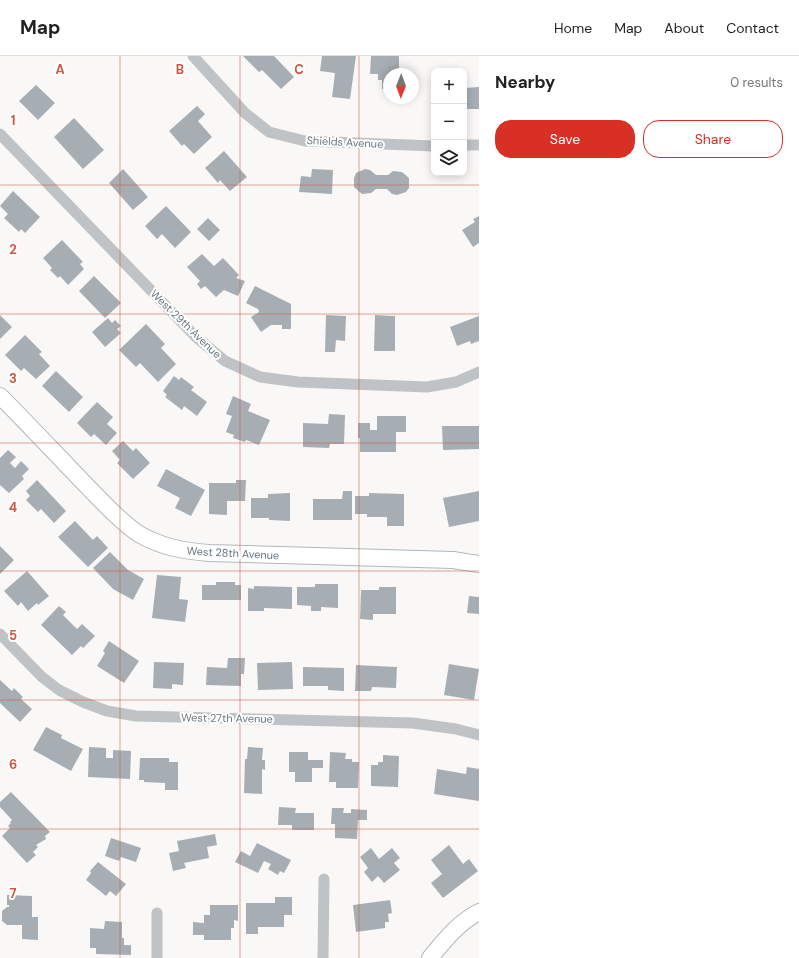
<!DOCTYPE html>
<html lang="en">
<head>
<meta charset="utf-8">
<style>
	body { margin:0; font-family:"DM Sans",sans-serif; background:#f6f6f6; color:#222 }
	.controls { position:absolute; right:12px; top:12px; display:grid; overflow:hidden; border-radius:8px; box-shadow:0 2px 10px #0003 }
	.controls button { width:36px; height:36px; display:grid; place-items:center; padding:0; border:0; border-bottom:1px solid #e0e0e0; background:#fff; color:#222; font:20px sans-serif }
	.compass { position:absolute; left:383px; top:12px; width:36px; height:36px; border-radius:50%; background:#fff; box-shadow:0 2px 10px #0003; rotate:181deg }
	.list { margin:0; padding:0; list-style:none }
	h2 { display:flex; justify-content:space-between; align-items:center; height:52px; margin:0; padding:0 16px; font-size:17px }
	h2 small { font-size:13px; font-weight:400; color:#767676 }
	.actions { display:flex; gap:8px; padding:12px 16px }
	.actions a { flex:1; padding:9px 0; border:1px solid #d93025; border-radius:16px; text-align:center; font-size:14px; color:#d93025 }
	.actions .main { background:#d93025; color:#fff }
	.icon { flex:none; width:22px; height:22px; fill:none; stroke:currentColor; stroke-width:2; stroke-linecap:round; stroke-linejoin:round }
	.map { position:relative; flex:none; width:479px; height:902px; overflow:hidden }
	header { display:flex; align-items:center; gap:24px; box-sizing:border-box; height:56px; padding:0 20px; background:#fff; border-bottom:1px solid #e0e0e0 }
	header strong { font-size:19px }
	nav { display:flex; gap:22px; margin-inline-start:auto; font-size:14px }
	main { display:flex }
	aside { flex:1; background:#fff }
	.map>svg:first-child { display:block }
	.building { fill:#a7aeb3 }
	.lines { fill:none; stroke-linecap:round; stroke-linejoin:round }
	.secondary-casing { stroke:#b1b7bb; stroke-width:18 }
	.street { stroke:#bfc3c6; stroke-width:11 }
	.secondary { stroke:#fff; stroke-width:16 }
	.grid { fill:none; stroke:#cd5742; stroke-width:1; stroke-opacity:0.55 }
	.labels { text-anchor:middle; stroke-width:4; stroke-linejoin:round; paint-order:stroke }
	.street-label { font-size:11px; fill:#67767e; stroke:#fff }
	.grid-label { font-size:13px; text-anchor:middle; font-weight:bold; fill:#cd5742; stroke:#fff; stroke-width:4; stroke-linejoin:round; paint-order:stroke }
</style>
</head>
<body>
<header>
<strong>Map</strong>
<nav><a>Home</a><a>Map</a><a>About</a><a>Contact</a></nav>
</header>
<main>
<div class="map">
<svg width="479" height="902" viewBox="0 0 479 902">
	<rect width="100%" height="100%" fill="#f9f8f7"/>
	<path class="building" d="M243,0H274L294,21L281,33L262,14L259,16Z
		M322,0H356L350,43L332,41L335,17L320,15Z
		M371,0H399V17L389,18V34L382,33V24H378V18H370Z
		M36,29L55,47L38,64L19,45Z
		M479,31V53H464V32Z
		M197,50L205,58L198,65L212,81L194,98L184,88L182,90L169,75Z
		M74,62L104,94L83,113L54,81Z
		M224,95L247,121L230,135L220,124L218,127L205,112Z
		M123,113L148,141L133,154L109,127Z
		M312,113L333,114L332,138L299,136L301,120L311,121Z
		M365,113L370,114L376,119H388L393,115L402,116L409,122V132L406,136L397,139L392,138L387,133H376L371,137L362,138L354,131V122L356,117Z
		M13,135L40,161L25,177L21,173L19,176L4,162L8,158L0,150Z
		M166,150L191,176L175,192L162,178L157,183L145,170Z
		M479,160V187L473,191L462,174L475,166L473,163Z
		M208,162L220,174L209,185L197,173Z
		M62,184L83,206L80,208L84,213L68,229L60,220L58,222L50,214L52,212L43,202Z
		M202,198L214,210L223,202L239,219L236,222L245,225L238,240L224,234L216,241L205,230L201,233L197,228L200,225L187,211Z
		M94,220L121,247L105,262L79,235Z
		M255,230L291,248V273H282V269H271L261,276L251,261L259,256L258,253L246,247Z
		M0,259L12,271L0,283Z
		M326,259L346,260L345,285L336,284L335,296H325Z
		M375,259L395,260V295H374Z
		M479,260V285L471,288L470,285L457,290L450,271Z
		M108,262L112,267L115,264L121,270L117,273L121,277L105,291L92,276Z
		M146,268L165,288L161,292L176,308L158,326L140,307L136,311L119,294Z
		M25,279L42,296L39,298L50,310L36,323L24,312L21,315L5,299Z
		M56,315L83,341L69,356L42,330Z
		M174,320L179,324L181,321L194,331L191,334L207,346L197,360L184,350L182,354L165,341L167,339L163,335Z
		M233,340L251,348L248,355L270,364L259,389L246,384L245,386L233,382L234,379L226,376L232,360L226,358Z
		M97,346L113,361L107,368L117,377L106,389L94,378L91,381L77,367Z
		M329,358L345,359L344,388H330L329,392L303,391V367L328,368Z
		M377,360H406V376H396V396H360V382H358V367H370V374H377Z
		M442,370H479V393L443,394Z
		M123,385L133,395L136,392L150,407L133,423L117,407L120,404L112,395Z
		M8,394L16,401L10,407L15,412L21,405L29,413L22,420L24,423L9,437L0,429V402Z
		M166,413L205,434L191,460L175,452L180,442L157,430Z
		M37,424L66,455L54,467L41,453L38,456L26,444L30,440L26,435Z
		M236,424H246L245,445H227V459L209,458V427H236Z
		M343,435H352V464H313V443H342Z
		M479,435V465L449,471L443,442Z
		M290,437V465L269,464V462H251V442H268V438Z
		M369,437L404,438V470H387V461H367V458H355V440H369Z
		M75,465L93,484L97,480L108,492L88,511L58,481Z
		M0,490L14,504L0,518Z
		M110,496L128,514L144,523L133,544L113,533L93,512Z
		M27,515L49,540L38,549L37,547L28,555L21,546L18,550L4,535Z
		M157,519L181,521L179,543L188,544L185,566L152,562Z
		M216,526H235V529H241V544H202V529H216Z
		M315,528H338V552L321,551V555H311V550L297,549V531H315Z
		M254,530L292,531V553L264,552V555H248V532L254,533Z
		M379,531H396V558H373V564L360,563L361,534H379Z
		M469,540L479,541V558L467,557Z
		M59,550L66,556L63,559L77,573L82,568L95,580L83,592L81,590L72,599L41,569Z
		M109,585L139,605L124,627L97,610L105,597L103,595Z
		M228,602H245L244,618H241V630L206,629L207,611L227,612Z
		M154,606L184,607L183,629L172,628V633L153,632Z
		M292,606L293,633L258,634L257,607Z
		M449,608L479,613L474,644L444,639Z
		M356,609L397,611L396,632L372,631L371,635H355Z
		M303,611L344,612V635L328,634V630H303Z
		M0,624L12,635L14,632L23,641L21,643L32,653L20,666L0,647Z
		M46,671L62,679L61,682L83,693L71,715L33,694Z
		M89,691L106,692V702H113V694L131,695L130,723L88,721Z
		M248,691L263,692L262,704H265V714L262,713V738L244,737L245,703H247Z
		M289,696H308V704H323V712H312V726H295V716H289Z
		M330,696L346,697L345,703H352V706H359L358,732H336V726H329Z
		M383,699L399,700L398,731L371,730V709H378V706H383Z
		M140,702H169V706H178V734H165V727L144,726V724H139Z
		M467,711L479,713V745L434,738L437,713L466,718Z
		M11,736L50,776L45,780L46,783L36,789L38,791L33,796L36,799L27,807L2,780L10,772L8,770L11,767L10,766L12,764L0,751V746Z
		M279,751L296,752L295,757H314V774H292V769H278Z
		M332,752H344L343,757H351V753L367,754V764H358L357,783L335,782V768H331Z
		M215,778L217,789L207,791L209,802L184,807L186,812L173,815L169,797L179,795L177,785Z
		M111,782L141,792L136,806L121,801L119,805L105,800Z
		M257,787L291,804L284,817L280,815L278,819L268,813L271,808L264,805L258,817L235,806L241,795L250,800Z
		M449,789L463,808L469,803L478,815L443,842L431,827L442,818L431,804Z
		M371,792L379,803L392,792L400,802L394,807L400,814L384,827L378,820L372,826L364,816L368,812L360,801Z
		M98,806L126,828L116,840L110,835L106,840L86,824L91,817L90,815Z
		M7,839L32,840V861H38V884L22,883V869H7L2,865V855L7,851H9V849H7Z
		M275,841H292V859H284V871H258V878H246V847H275Z
		M390,844L392,857L388,858L389,866H385V872L356,876L353,849Z
		M210,849H238V865L234,864V872H231V884H204V879H193V866L204,867V859H210Z
		M105,865L122,866V882H124V889H131V899L96,898V892H90V872L104,873Z"/>
	<g class="lines">
		<g class="secondary-casing">
			<path id="secondary" d="M0,340C28,368 55,397 83,426C99,442 120,466 139,478C161,491 184,495 209,497L453,504L479,508
				M430,902C444,885 459,866 479,856"/>
		</g>
		<path class="street" d="M193,0L245,57L269,76L305,85L434,90
			M0,78L196,281L225,305L260,321L298,326L427,331L456,326L479,316
			M464,89H479
			M0,578L42,621L59,634L83,646L107,655L136,660L413,667L456,673L479,679
			M157,857V902
			M323,902L324,823"/>
		<use href="#secondary" class="secondary"/>
	</g>
	<path class="grid" d="M120,0V902M240,0V902M359,0V902M0,129H479M0,258H479M0,387H479M0,515H479M0,644H479M0,773H479"/>
	<g class="labels">
		<g class="street-label">
			<text transform="translate(345 86) rotate(3)" y="4">Shields Avenue</text>
			<text transform="translate(186 268) rotate(44)" y="4">West 29th Avenue</text>
			<text transform="translate(233 497) rotate(3)" y="4">West 28th Avenue</text>
			<text transform="translate(227 662) rotate(1)" y="4">West 27th Avenue</text>
		</g>
	</g>
	<g class="grid-label">
		<text x="60" y="18">A</text>
		<text x="180" y="18">B</text>
		<text x="299" y="18">C</text>
		<text x="13" y="69">1</text>
		<text x="13" y="198">2</text>
		<text x="13" y="327">3</text>
		<text x="13" y="456">4</text>
		<text x="13" y="584">5</text>
		<text x="13" y="713">6</text>
		<text x="13" y="842">7</text>
	</g>
</svg>
<div class="controls">
<button>+</button>
<button>−</button>
<button><svg class="icon" aria-label="layers" viewBox="0 0 24 24"><path d="M12 4l9 5-9 5-9-5zM3 14l9 5 9-5"/></svg></button>
</div>
<svg class="compass" viewBox="-18 -18 36 36"><path d="M0-13l5 13h-10z" fill="#e53935"/><path d="M0 13l5-13h-10z" fill="#767676"/></svg>
</div>
<aside>
<h2>Nearby<small>0 results</small></h2>
<ul class="list">
</ul>
<div class="actions"><a class="main">Save</a><a>Share</a></div>
</aside>
</main>
</body>
</html>
